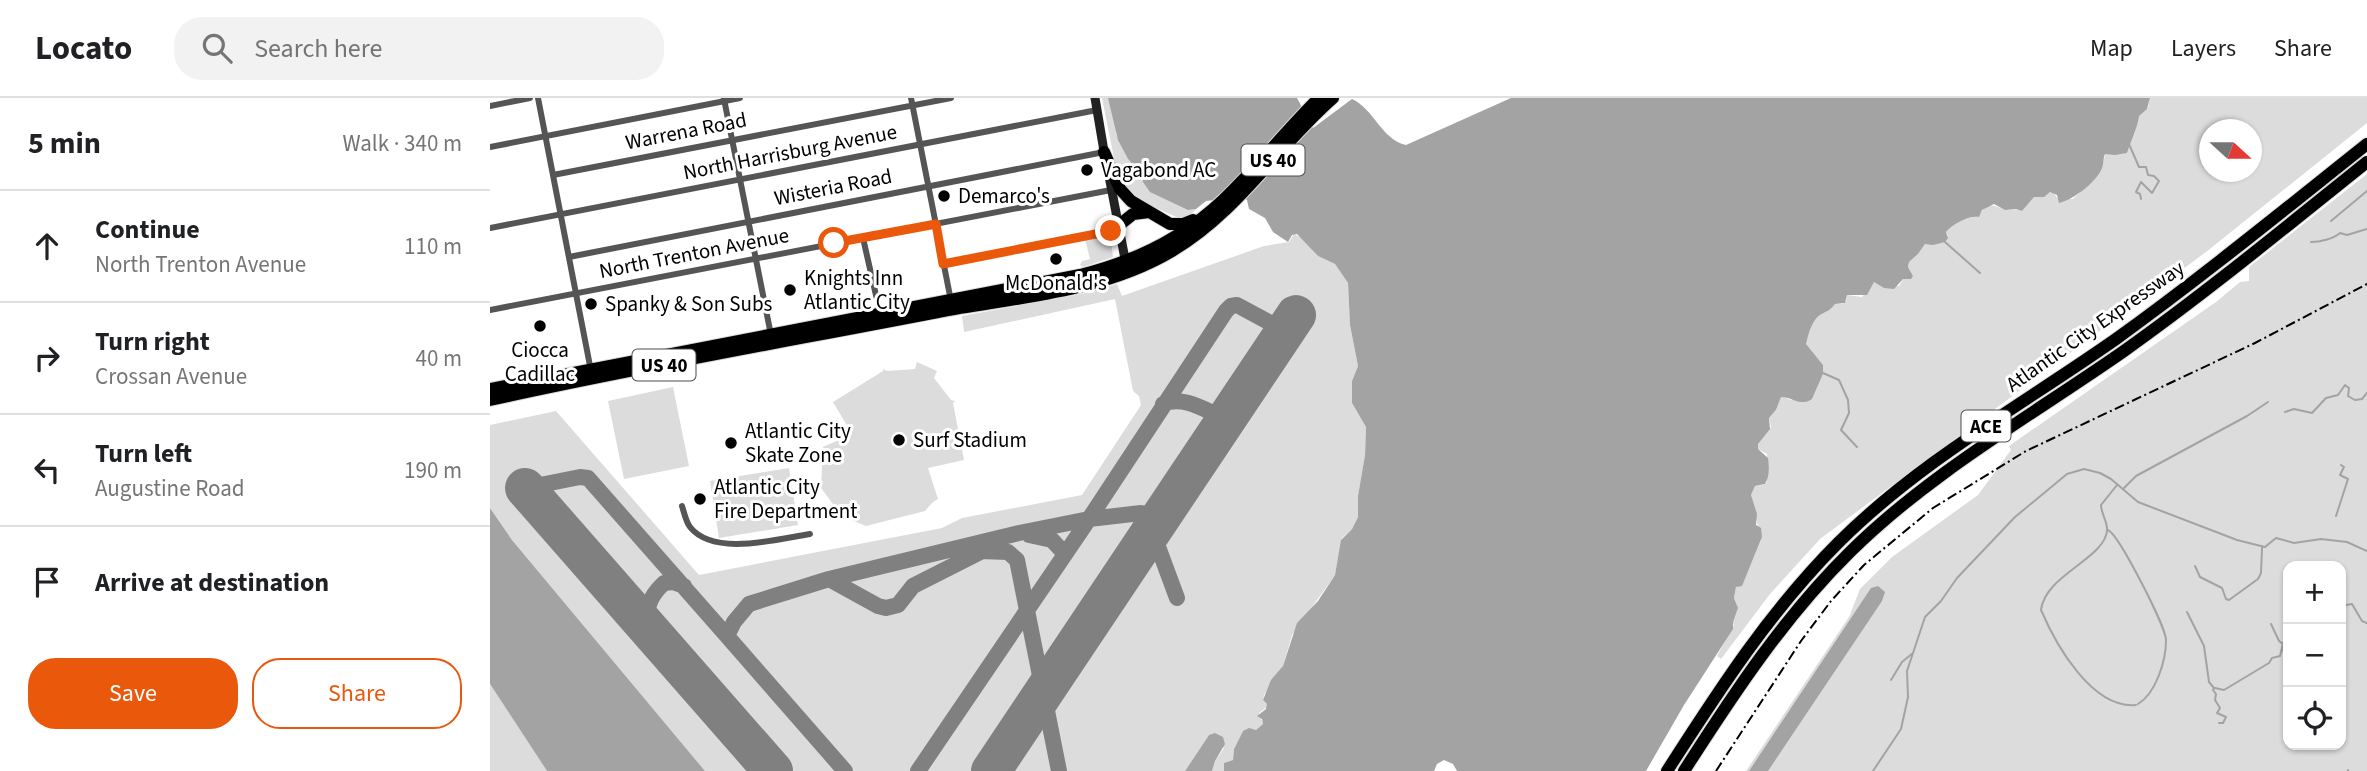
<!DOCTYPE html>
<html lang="en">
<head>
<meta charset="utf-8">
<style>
	body { margin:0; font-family:"Source Sans 3",sans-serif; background:#f2f2f2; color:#202124 }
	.controls { position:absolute; right:21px; bottom:21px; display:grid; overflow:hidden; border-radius:14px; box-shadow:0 2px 5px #0004 }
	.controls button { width:63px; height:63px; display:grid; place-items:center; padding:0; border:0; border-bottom:2px solid #e0e0e0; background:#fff; color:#202124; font:35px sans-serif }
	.compass { position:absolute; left:1709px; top:21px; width:63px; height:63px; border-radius:50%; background:#fff; box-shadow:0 2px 5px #0004; rotate:111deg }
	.stop { position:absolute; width:21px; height:21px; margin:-16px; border:5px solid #ea580c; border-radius:50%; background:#fff }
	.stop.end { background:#ea580c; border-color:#fff; box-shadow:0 2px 7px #0008 }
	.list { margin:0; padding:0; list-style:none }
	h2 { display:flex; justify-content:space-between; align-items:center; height:91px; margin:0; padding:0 28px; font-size:30px }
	h2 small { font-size:23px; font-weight:400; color:#757577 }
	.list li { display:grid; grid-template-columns:46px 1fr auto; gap:21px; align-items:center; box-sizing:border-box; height:112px; padding:0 28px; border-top:2px solid #e0e0e0 }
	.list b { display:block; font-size:26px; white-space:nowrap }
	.list p { margin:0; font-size:23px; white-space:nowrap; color:#757577 }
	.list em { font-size:23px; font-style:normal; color:#757577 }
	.actions { display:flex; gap:14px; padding:21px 28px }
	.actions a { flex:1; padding:16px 0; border:2px solid #ea580c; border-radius:28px; text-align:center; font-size:24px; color:#ea580c }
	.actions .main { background:#ea580c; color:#fff }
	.icon { flex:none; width:38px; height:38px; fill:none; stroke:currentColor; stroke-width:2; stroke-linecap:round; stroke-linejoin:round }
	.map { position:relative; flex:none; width:1877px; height:673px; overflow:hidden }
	header { display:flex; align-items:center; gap:42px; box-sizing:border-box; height:98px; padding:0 35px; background:#fff; border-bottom:2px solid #e0e0e0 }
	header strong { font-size:33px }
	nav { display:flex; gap:38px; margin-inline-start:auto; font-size:24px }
	.search { width:490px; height:63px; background:#f2f2f2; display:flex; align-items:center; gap:18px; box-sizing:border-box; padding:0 24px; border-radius:28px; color:#757577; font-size:26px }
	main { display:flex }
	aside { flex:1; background:#fff }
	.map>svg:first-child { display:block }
	.green { fill:#dcdcdc; fill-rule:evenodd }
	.water { fill:#a3a3a3 }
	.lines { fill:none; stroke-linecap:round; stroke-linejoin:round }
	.stream { stroke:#a3a3a3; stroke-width:2 }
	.taxiway { stroke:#808080; stroke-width:16 }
	.runway { stroke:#808080; stroke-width:40 }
	.highway-casing { stroke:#dbdbdb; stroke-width:14 }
	.street { stroke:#555; stroke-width:6 }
	.secondary { stroke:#222; stroke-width:9 }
	.highway { stroke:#000; stroke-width:12 }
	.rail { stroke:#000; stroke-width:2; stroke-dasharray:10 3.5 2 3.5; stroke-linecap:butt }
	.route { stroke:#ea580c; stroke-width:9 }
	.poi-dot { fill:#000; stroke:#fff; stroke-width:2.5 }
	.labels { text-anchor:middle; stroke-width:6; stroke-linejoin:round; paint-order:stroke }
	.shield { fill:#fff; stroke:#4c4c4c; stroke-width:2 }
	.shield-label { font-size:19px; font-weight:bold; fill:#000 }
	.street-label { font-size:21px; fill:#000; stroke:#fff }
	.poi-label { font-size:21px; fill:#000; stroke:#fff; text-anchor:start }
</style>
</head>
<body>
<header>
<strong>Locato</strong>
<div class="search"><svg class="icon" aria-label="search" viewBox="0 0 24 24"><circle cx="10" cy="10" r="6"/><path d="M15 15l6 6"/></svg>Search here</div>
<nav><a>Map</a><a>Layers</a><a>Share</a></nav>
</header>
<main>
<aside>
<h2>5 min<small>Walk · 340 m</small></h2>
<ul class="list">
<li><svg class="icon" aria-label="ahead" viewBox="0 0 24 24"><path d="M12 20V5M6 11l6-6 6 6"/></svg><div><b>Continue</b><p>North Trenton Avenue</p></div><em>110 m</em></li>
<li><svg class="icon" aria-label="right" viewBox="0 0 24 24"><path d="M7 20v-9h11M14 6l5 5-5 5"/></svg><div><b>Turn right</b><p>Crossan Avenue</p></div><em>40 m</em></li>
<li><svg class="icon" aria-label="left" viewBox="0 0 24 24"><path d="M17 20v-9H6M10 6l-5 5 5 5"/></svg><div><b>Turn left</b><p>Augustine Road</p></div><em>190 m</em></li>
<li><svg class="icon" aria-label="arrive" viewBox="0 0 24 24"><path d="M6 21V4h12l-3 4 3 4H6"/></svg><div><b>Arrive at destination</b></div></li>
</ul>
<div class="actions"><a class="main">Save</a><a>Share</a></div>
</aside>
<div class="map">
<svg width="1877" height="673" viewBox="0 0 1877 673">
	<rect width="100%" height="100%" fill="#fff"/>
	<path class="green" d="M612,0H618L626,23V36L638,61L651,76L653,84L698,112L706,111L701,116L691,121L648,102L628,80Z
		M1660,0H1877V25L1716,154L1330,441L1280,496L1231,561L1227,558L1244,527L1242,524C1247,514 1249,510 1244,500L1246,489L1253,485L1271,442L1261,397L1265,388L1273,387L1277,384V356L1268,351V345L1281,329L1279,320L1286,312L1291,298L1301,302L1322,301L1333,276V267L1315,246C1318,237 1322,222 1330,217C1337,213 1340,213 1345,206H1353L1356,203L1357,197L1372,199L1384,184L1409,188L1413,181H1420L1423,178L1418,169L1419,164L1428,156L1435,146H1440L1458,138L1456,134C1462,127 1478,117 1488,119C1496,106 1500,105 1513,111C1520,113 1525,110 1532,113L1544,99C1550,98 1559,94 1563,94L1568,101H1583L1608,76L1613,68L1615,56H1633L1645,35L1648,18L1658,10ZM1720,32H1762V74H1720Z
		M1877,76V673H1256L1359,519L1370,491L1402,459L1488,397L1521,352L1519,348L1726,204L1750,184L1759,183V169ZM1798,468H1851V647H1798Z
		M620,134L623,159L593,169L590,167L592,163L600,161L595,141Z
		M804,136L812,140L828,158L845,166L858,185L860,227L868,268L862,283V305L876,329L875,357L868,398V419L862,431L852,440L845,477L802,537L793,568L774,597L773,602L778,607L777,609L769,615L773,626L766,632L753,633L744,651L743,662L734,665V673H722L725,663L734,650L719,637L695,673H215L22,442L0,410V327L66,313L209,477L452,430L472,420L592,397L651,307L649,298L643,293L625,201L474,234L472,218L591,196L627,186L632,198L774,148L799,144Z
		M427,264L447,273L444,280L461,302L465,303L463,305L474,362L438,370L448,401L443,404L435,413L376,428L352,418L331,390L333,349L362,336L343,304L393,273V271L397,273L425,271Z
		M183,289L199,368L134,381L118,303Z
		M299,370L308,427L229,440L220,383Z
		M0,586L57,673H0Z"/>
	<path class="water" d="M618,0H807L823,30L862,1C884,11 892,42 916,47L1021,0H1660L1657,11L1649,18C1647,32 1641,42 1637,55L1625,57L1615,56C1613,60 1614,64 1613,67C1610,82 1583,102 1569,105L1567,97L1560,94L1554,99H1544L1532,113L1526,111L1515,112L1504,106L1492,112L1489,119C1479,117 1463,126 1456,134L1458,140L1455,144L1443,147L1435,146L1428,156L1419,164L1418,169L1423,178L1421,181H1413L1404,191L1394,190L1384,184L1377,197H1357L1355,205L1345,206C1340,213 1337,213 1330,217C1322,222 1318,237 1316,246L1333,267V276L1322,301C1310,309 1302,299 1291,299L1286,312L1279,320L1280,331L1268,346V351L1278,360C1279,368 1280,378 1275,386L1265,388L1261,397L1267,416L1266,427L1271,430L1272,439L1252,488L1246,489L1244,500L1248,510L1243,524V531L1194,607L1156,673H967L963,666L954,662L947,666L944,673H734V665L743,662L744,651L753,633L759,630L766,632L773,626L772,621L767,618L776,611L777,606L773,602L781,582L793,568L807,525L828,503L845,477L851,442L862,431L868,419V398L875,357L876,329L862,305V283L868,268L860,227L858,185L845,166L828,158L807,136L802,137L798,144L783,134L775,120L759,111L757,102L753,99L716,103L706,111L698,112L660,94L653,84L651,76L638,61L628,42Z
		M0,410L22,442L215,673H57L0,586Z
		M1388,488L1395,494L1392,503L1278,673H1259L1381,490Z
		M725,635L733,639L735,646L725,663L722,673H695L719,637Z"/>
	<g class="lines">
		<path class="stream" d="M1639,46L1649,69H1656L1658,77L1664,78L1669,83L1662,95L1651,84L1646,94L1650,96L1651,101
			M1841,123L1877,93
			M1455,144L1490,175
			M1821,144C1830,144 1843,141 1850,135L1857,137L1877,131
			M1333,275L1349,282L1358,302L1359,315L1351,332L1367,349
			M1795,314L1804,311L1822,315L1836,300L1848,297L1855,287L1859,290L1858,298L1865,302L1872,301L1877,295
			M1627,387L1611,407C1611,416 1618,424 1617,433C1614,461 1555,477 1551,512C1566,547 1602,611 1646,607
			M1634,390L1646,378L1757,318L1778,304
			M1846,418L1858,381L1850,377L1854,369L1851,367
			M1618,432C1629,437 1676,529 1676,542C1676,563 1666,595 1648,606
			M1705,468L1710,479L1732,490L1736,501L1739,502L1768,481L1771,475L1772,450
			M1851,508L1862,506L1872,523L1877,525
			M1697,514L1714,548L1719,584L1724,590L1723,592L1726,596L1725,602L1730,610L1727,615L1736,619L1733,625H1729
			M1793,545L1798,541
			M1793,552L1798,560
			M1401,582L1412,564L1423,555
			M1725,590L1734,592L1779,565L1782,560L1790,558L1793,546L1789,543L1781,526
			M1858,672V673
			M1383,673L1411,631L1418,599L1417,573L1435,519L1451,503L1467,480L1525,419L1577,376L1594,371L1610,375L1621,381L1648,404L1747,442L1775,449L1786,440L1804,445L1831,441L1857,444L1877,453"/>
		<path class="taxiway" d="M673,306C691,298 710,309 727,317L730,331
			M35,390L90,379L98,380L237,538
			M539,437L562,442L575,456
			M490,453L518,454L527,462L569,673
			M339,481L388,508L396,510L408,507L423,488L496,451
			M162,535C153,514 158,500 174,485L183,484L194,488
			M355,673L237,538L244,524L259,506L339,481L529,435L599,421L651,415L658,417L666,426L667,446L687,500
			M428,673L599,421L736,213L741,208L747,207L795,233"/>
		<path class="runway" d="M35,390L283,673
			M501,673L806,217"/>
		<g class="highway-casing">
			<path id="highway" d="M614,54L630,91L641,103L680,126H693L703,122
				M628,128L643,116L659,114
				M0,291L590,177C643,164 693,140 733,102C767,70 795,33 829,0
				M0,302C148,269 298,243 448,214C527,199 611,195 682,153C747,115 787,49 843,0
				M1177,673C1229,592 1280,513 1348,445C1430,363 1532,307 1626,241C1712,179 1794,112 1877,46
				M1194,673C1244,595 1294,519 1360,454C1441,374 1541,318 1634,253C1717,194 1797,128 1877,64"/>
		</g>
		<path class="street" d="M48,0L101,273
			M421,0L461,203
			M234,1L281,237
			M0,8L40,0
			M0,49L250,0
			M63,77L461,0
			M0,130L607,12
			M373,140L390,215
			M79,159L614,54
			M453,166L629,132
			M0,212L621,92
			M192,408C194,414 196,424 200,429C224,459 287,441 320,436"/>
		<path class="secondary" d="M605,0L615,59
			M618,73L636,166"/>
		<use href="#highway" class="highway"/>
		<path class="rail" d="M1226,673L1311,543L1341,503L1374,467L1443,410L1536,353L1765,245L1877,186"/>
	</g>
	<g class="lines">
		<path class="route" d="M344,145L446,126L453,166L621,133"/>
	</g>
	<g class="poi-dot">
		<circle cx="597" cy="72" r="7"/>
		<circle cx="454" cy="98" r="7"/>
		<circle cx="566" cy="161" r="7"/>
		<circle cx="300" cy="192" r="7"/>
		<circle cx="101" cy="206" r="7"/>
		<circle cx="50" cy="228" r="7"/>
		<circle cx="409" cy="342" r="7"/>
		<circle cx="241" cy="345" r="7"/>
		<circle cx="210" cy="401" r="7"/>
	</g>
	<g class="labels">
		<g class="shield">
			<rect x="751.5" y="46.5" width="63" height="31" rx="5"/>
			<rect x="142.5" y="251.5" width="63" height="31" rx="5"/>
			<rect x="1471.5" y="312.5" width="49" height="31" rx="5"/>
		</g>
		<g class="shield-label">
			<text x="783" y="69">US 40</text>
			<text x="174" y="274">US 40</text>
			<text x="1496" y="335">ACE</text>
		</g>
		<g class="street-label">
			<text transform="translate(196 33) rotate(-11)" y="7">Warrena Road</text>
			<text transform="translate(300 54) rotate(-11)" y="7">North Harrisburg Avenue</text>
			<text transform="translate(343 89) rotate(-11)" y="7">Wisteria Road</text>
			<text transform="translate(204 155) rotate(-11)" y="7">North Trenton Avenue</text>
			<text transform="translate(1605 228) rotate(-35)" y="7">Atlantic City Expressway</text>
		</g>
		<g class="poi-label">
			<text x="611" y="79">Vagabond AC</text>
			<text x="468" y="105">Demarco's</text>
			<text x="314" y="187">Knights Inn<tspan x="314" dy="24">Atlantic City</tspan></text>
			<text x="566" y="192" text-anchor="middle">McDonald's</text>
			<text x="115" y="213">Spanky &amp; Son Subs</text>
			<text x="50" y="259" text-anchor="middle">Ciocca<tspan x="50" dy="24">Cadillac</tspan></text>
			<text x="255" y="340">Atlantic City<tspan x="255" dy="24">Skate Zone</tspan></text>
			<text x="423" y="349">Surf Stadium</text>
			<text x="224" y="396">Atlantic City<tspan x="224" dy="24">Fire Department</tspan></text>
		</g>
	</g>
</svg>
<div class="controls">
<button>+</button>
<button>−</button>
<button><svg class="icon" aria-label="locate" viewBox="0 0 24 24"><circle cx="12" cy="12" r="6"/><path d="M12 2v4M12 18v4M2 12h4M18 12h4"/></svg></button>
</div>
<svg class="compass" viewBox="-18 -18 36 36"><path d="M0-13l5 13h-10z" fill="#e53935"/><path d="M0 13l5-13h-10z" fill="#757577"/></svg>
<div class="stop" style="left:344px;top:145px"></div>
<div class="stop end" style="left:621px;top:133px"></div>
</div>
</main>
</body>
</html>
